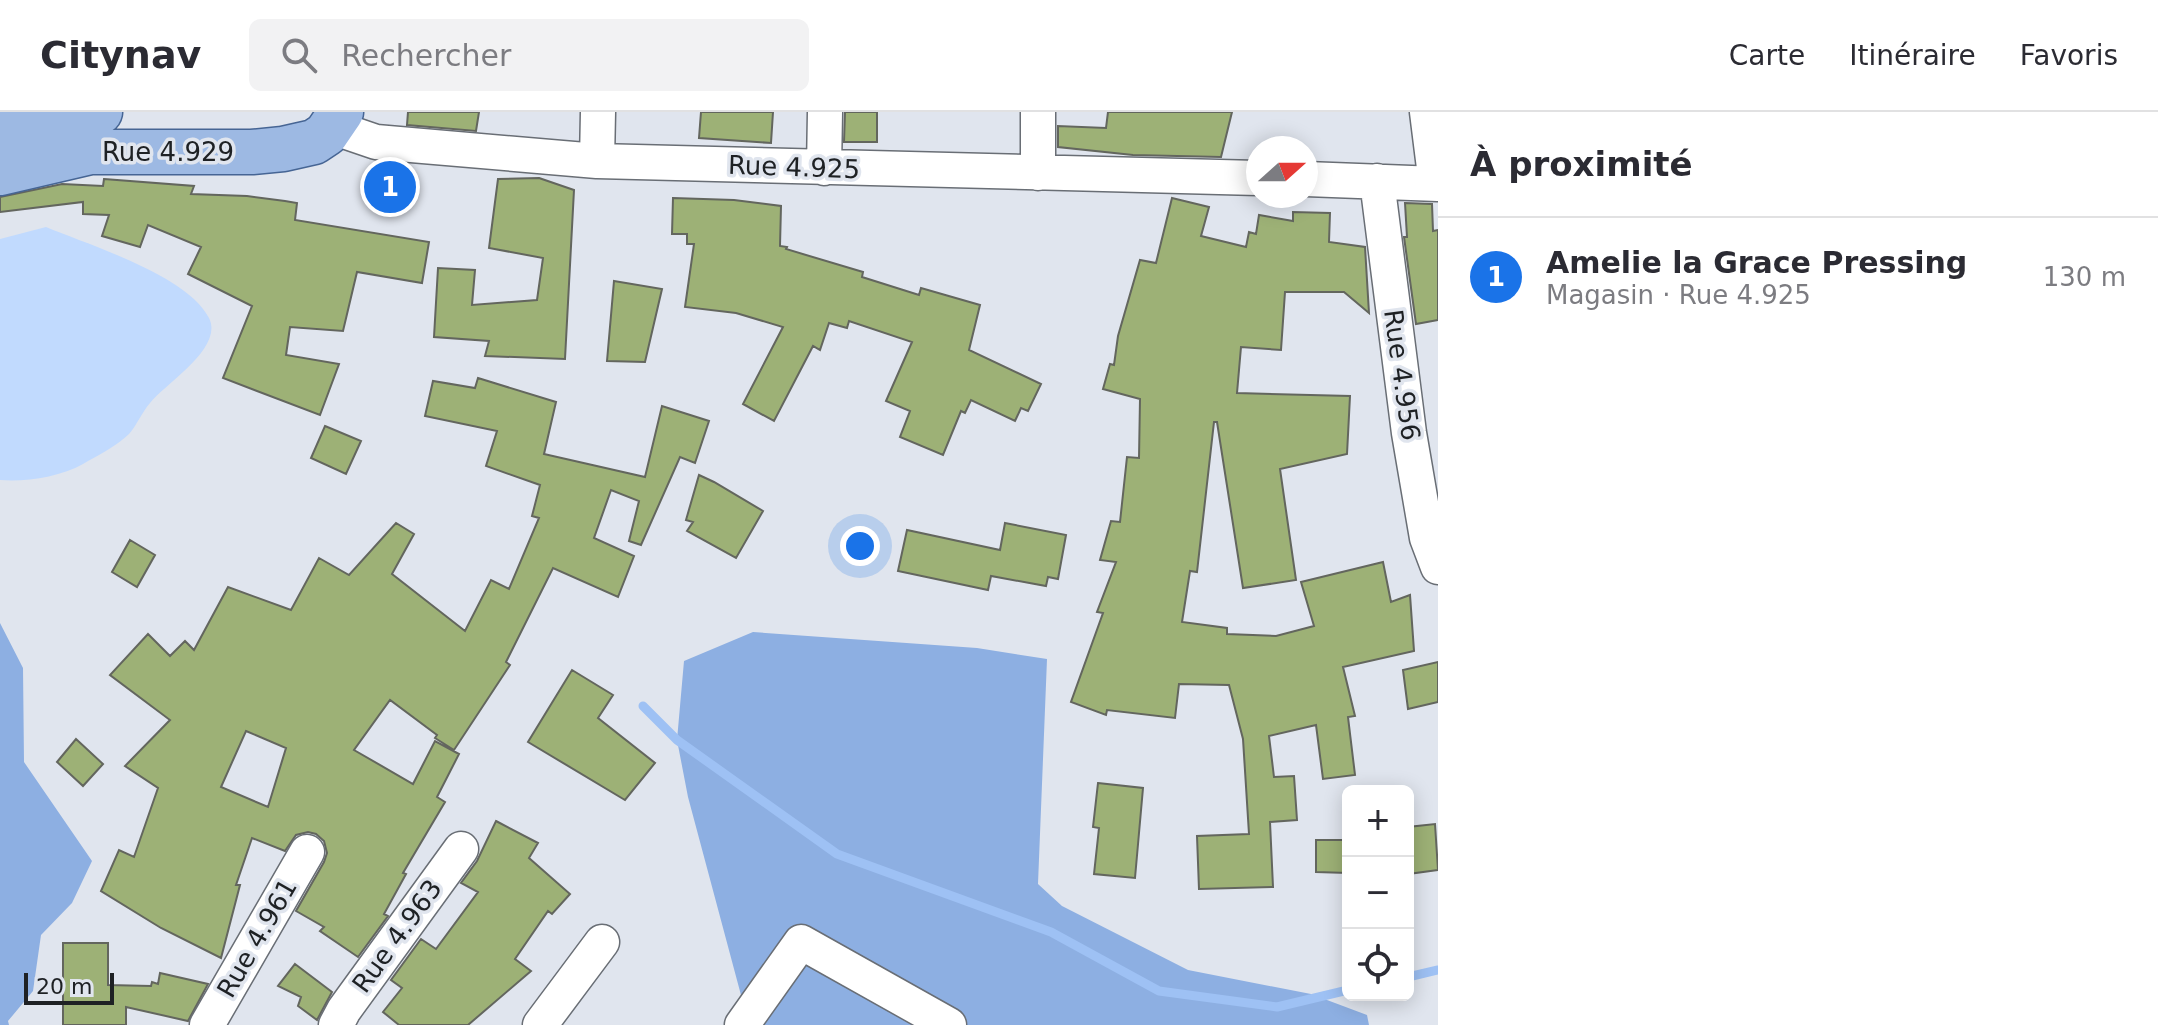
<!DOCTYPE html>
<html lang="fr">
<head>
<meta charset="utf-8">
<style>
	body { margin:0; font-family:"DejaVu Sans",sans-serif; background:#f2f2f3; color:#2b2b33 }
	.controls { position:absolute; right:24px; bottom:24px; display:grid; overflow:hidden; border-radius:12px; box-shadow:0 4px 20px #0003 }
	.controls button { width:72px; height:72px; display:grid; place-items:center; padding:0; border:0; border-bottom:2px solid #e1e1e2; background:#fff; color:#2b2b33; font:40px sans-serif }
	.compass { position:absolute; left:1246px; top:24px; width:72px; height:72px; border-radius:50%; background:#fff; box-shadow:0 4px 20px #0003; rotate:69deg }
	.scale { position:absolute; left:24px; bottom:20px; width:90px; box-sizing:border-box; padding-left:8px; border:4px solid #1e2124; border-top:0; font-size:22px; line-height:28px; white-space:nowrap; color:#1e2124; -webkit-text-stroke:6px #e0e5ee; paint-order:stroke }
	.you { position:absolute; left:860px; top:434px; width:28px; height:28px; margin:-20px; border:6px solid #fff; border-radius:50%; background:#1a73e8; box-shadow:0 0 0 12px #1a73e833 }
	.badge { display:grid; place-items:center; width:52px; height:52px; border-radius:50%; background:#1a73e8; color:#fff; font-size:26px; font-weight:700 }
	.pin { position:absolute; translate:-50% -50%; border:4px solid #fff; box-shadow:0 2px 8px #0006 }
	.list { margin:0; padding:0; list-style:none }
	h2 { display:flex; justify-content:space-between; align-items:center; height:104px; margin:0; padding:0 32px; font-size:34px }
	h2 small { font-size:26px; font-weight:400; color:#7c7c81 }
	.list li { display:grid; grid-template-columns:52px 1fr auto; gap:24px; align-items:center; box-sizing:border-box; height:120px; padding:0 32px; border-top:2px solid #e1e1e2 }
	.list b { display:block; font-size:30px; white-space:nowrap }
	.list p { margin:0; font-size:26px; white-space:nowrap; color:#7c7c81 }
	.list em { font-size:26px; font-style:normal; color:#7c7c81 }
	.icon { flex:none; width:44px; height:44px; fill:none; stroke:currentColor; stroke-width:2; stroke-linecap:round; stroke-linejoin:round }
	.map { position:relative; flex:none; width:1438px; height:913px; overflow:hidden }
	header { display:flex; align-items:center; gap:48px; box-sizing:border-box; height:112px; padding:0 40px; background:#fff; border-bottom:2px solid #e1e1e2 }
	header strong { font-size:38px }
	nav { display:flex; gap:44px; margin-inline-start:auto; font-size:28px }
	.search { width:560px; height:72px; background:#f2f2f3; display:flex; align-items:center; gap:20px; box-sizing:border-box; padding:0 28px; border-radius:12px; color:#7c7c81; font-size:30px }
	main { display:flex }
	aside { flex:1; background:#fff }
	.map>svg:first-child { display:block }
	.green { fill:#c1dafe }
	.forest { fill:#8dafe2 }
	.lines { fill:none; stroke-linecap:round; stroke-linejoin:round }
	.stream { stroke:#9ec1f4; stroke-width:9 }
	.building { fill:#9db176; stroke:#63665e; stroke-width:2; fill-rule:evenodd }
	.street-casing { stroke:#696e75; stroke-width:37 }
	.primary-casing { stroke:#466594; stroke-width:47 }
	.street { stroke:#fff; stroke-width:34 }
	.primary { stroke:#9db9e3; stroke-width:44 }
	.labels { text-anchor:middle; stroke-width:7; stroke-linejoin:round; paint-order:stroke }
	.street-label { font-size:26px; fill:#1e2124; stroke:#e0e5ee }
</style>
</head>
<body>
<header>
<strong>Citynav</strong>
<div class="search"><svg class="icon" aria-label="search" viewBox="0 0 24 24"><circle cx="10" cy="10" r="6"/><path d="M15 15l6 6"/></svg>Rechercher</div>
<nav><a>Carte</a><a>Itinéraire</a><a>Favoris</a></nav>
</header>
<main>
<div class="map">
<svg width="1438" height="913" viewBox="0 0 1438 913">
	<rect width="100%" height="100%" fill="#e0e5ee"/>
	<path class="green" d="M46,115C89,133 187,163 209,206C224,236 166,271 150,291C142,300 137,313 129,322C118,333 97,344 83,352C60,365 26,370 0,368V127Z"/>
	<path class="forest" d="M0,511L23,556L24,650L92,749L72,791L41,823L33,879L8,909L9,913H0Z
		M753,520L977,536L1047,547L1038,772L1062,794L1188,858L1311,882L1367,903L1369,913H749L688,685L677,628L684,549Z"/>
	<g class="lines">
		<path class="stream" d="M643,594L677,628L837,742L1051,820L1159,879L1277,895L1348,878
			M1408,865L1438,858"/>
	</g>
	<path class="building" d="M408,0H479L476,19L407,13Z
		M701,0H773L771,31L699,26Z
		M845,0H877V30H844Z
		M1108,0H1232L1221,45L1133,43L1058,35V14L1106,16Z
		M539,66L574,78L565,247L485,244L489,229L434,225L438,156L475,158L472,193L537,188L543,146L489,136L498,67Z
		M104,67L194,74L191,82L247,84L285,89L297,91L295,108L429,130L422,171L357,160L343,219L290,215L286,243L339,252L320,303L223,266L252,194L188,162L201,135L148,113L140,135L102,124L109,103L83,102V90L0,100V85L62,72L103,74Z
		M673,86L734,88L781,94L780,134L787,135L786,137L863,160L862,165L919,183L921,176L980,193L969,238L1041,272L1028,299L1021,296L1015,309L971,288L965,301L961,299L943,343L900,325L910,299L886,289L912,230L849,209L847,216L829,211L820,238L813,234L774,309L743,292L783,215L736,201L685,195L694,132H687V122H672Z
		M1172,86L1209,95L1201,124L1246,135L1249,120L1256,122L1259,103L1293,109V100L1330,101L1329,130L1365,135L1369,201L1344,180H1285L1281,238L1241,235L1237,281L1350,284L1347,342L1280,357L1296,468L1243,476L1217,310H1214L1197,460L1190,459L1182,510L1227,516V522L1276,524L1314,514L1301,470L1383,450L1391,490L1410,483L1414,539L1343,555L1355,604L1348,605L1355,663L1323,667L1316,613L1269,624L1274,665L1294,664L1297,708L1270,710L1273,775L1199,777L1197,724L1249,722L1243,627L1229,573L1179,572L1175,606L1107,598L1106,603L1071,590L1103,501L1097,500L1116,450L1100,448L1111,409L1120,410L1127,345L1139,346L1140,287L1103,277L1110,252L1114,253L1118,224L1140,148L1156,151Z
		M1405,91L1432,92L1433,119L1438,118V208L1416,212L1404,125H1407Z
		M614,169L662,177L645,250L607,249Z
		M478,266L556,290L544,342L645,365L662,294L709,309L695,351L680,345L641,433L629,429L639,389L611,378L594,426L634,444L618,485L553,456L506,550L510,553L454,638L435,626L437,623L390,588L354,638L413,672L435,629L459,642L437,685L445,690L403,761L406,762L384,802L388,804L358,845L320,819L324,815L296,799L324,750L327,741L324,729L316,722L308,720L296,723L285,739L252,726L236,773H240L221,846L161,816L101,779L119,738L134,745L158,676L125,654L170,608L110,563L148,522L170,544L185,529L194,538L228,475L291,498L319,446L349,463L396,411L414,422L392,462L465,519L491,468L509,477L539,406L532,404L540,373L486,354L497,319L425,304L433,269L475,276ZM246,619L286,636L268,695L221,675Z
		M325,314L361,329L346,362L311,346Z
		M699,363L714,370L763,399L736,446L687,419L693,410L686,408Z
		M1005,411L1066,423L1058,467L1048,465L1046,474L991,464L988,478L898,459L907,418L1000,438Z
		M130,428L155,443L137,475L112,460Z
		M1438,550V590L1408,597L1403,558Z
		M572,558L613,583L598,606L655,651L625,688L528,630Z
		M76,627L103,652L83,674L57,650Z
		M1098,671L1143,676L1135,766L1094,762L1099,716L1093,715Z
		M496,709L538,731L529,746L570,782L552,802L548,799L515,847L531,859L468,913H399L383,900L402,876L391,868L421,827L436,837L478,780L461,771L477,749Z
		M1435,712L1438,758L1408,762V715Z
		M1316,728H1348V761L1316,760Z
		M63,831H108V873L151,874L152,870L158,872L160,861L208,872L188,909L126,895V913H63Z
		M295,852L332,880L317,908L298,894L301,885L278,874Z"/>
	<g class="lines">
		<g class="street-casing">
			<path id="street" d="M1427,0L1436,72
				M332,15L376,30L597,49L1258,66
				M597,49L598,0
				M824,56L825,0
				M1038,61V0
				M1306,67L1438,72
				M1377,69L1409,321L1427,426L1438,455
				M207,913L307,740
				M336,913L344,898L461,737
				M540,913L602,830
				M742,913L801,830L949,913"/>
		</g>
		<g class="primary-casing">
			<path id="primary" d="M0,20L100,0
				M0,61L90,40H252L283,37L314,30L326,22L341,0"/>
		</g>
		<use href="#street" class="street"/>
		<use href="#primary" class="primary"/>
	</g>
	<g class="labels">
		<g class="street-label">
			<text x="168" y="49">Rue 4.929</text>
			<text transform="translate(794 55) rotate(2)" y="9">Rue 4.925</text>
			<text transform="translate(1402 263) rotate(82)" y="9">Rue 4.956</text>
			<text transform="translate(397 824) rotate(-54)" y="9">Rue 4.963</text>
			<text transform="translate(257 826) rotate(-60)" y="9">Rue 4.961</text>
		</g>
	</g>
</svg>
<div class="controls">
<button>+</button>
<button>−</button>
<button><svg class="icon" aria-label="locate" viewBox="0 0 24 24"><circle cx="12" cy="12" r="6"/><path d="M12 2v4M12 18v4M2 12h4M18 12h4"/></svg></button>
</div>
<svg class="compass" viewBox="-18 -18 36 36"><path d="M0-13l5 13h-10z" fill="#e53935"/><path d="M0 13l5-13h-10z" fill="#7c7c81"/></svg>
<div class="scale">20 m</div>
<div class="you"></div>
<div class="pin badge" style="left:390px;top:75px">1</div>
</div>
<aside>
<h2>À proximité<small></small></h2>
<ul class="list">
<li><span class="badge">1</span><div><b>Amelie la Grace Pressing</b><p>Magasin · Rue 4.925</p></div><em>130 m</em></li>
</ul>
</aside>
</main>
</body>
</html>
